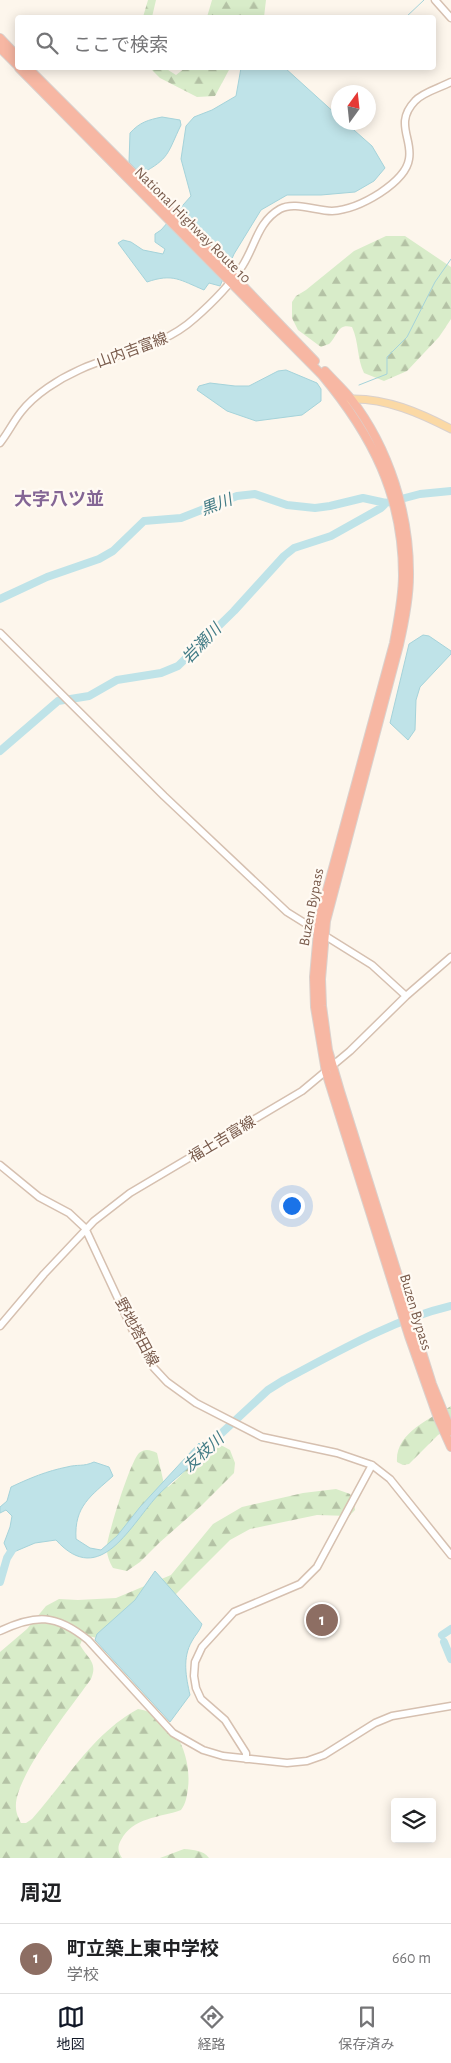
<!DOCTYPE html>
<html lang="ja">
<head>
<meta charset="utf-8">
<style>
	body { margin:0; font-family:"Alegreya Sans","Noto Sans JP",sans-serif; background:#f6f6f6; color:#202124 }
	.controls { position:absolute; right:15px; bottom:15px; display:grid; overflow:hidden; border-radius:5px; box-shadow:0 2px 12px #0003 }
	.controls button { width:45px; height:45px; display:grid; place-items:center; padding:0; border:0; border-bottom:1px solid #e0e0e0; background:#fff; color:#202124; font:25px sans-serif }
	.compass { position:absolute; left:331px; top:85px; width:45px; height:45px; border-radius:50%; background:#fff; box-shadow:0 2px 12px #0003; rotate:15deg }
	.you { position:absolute; left:291px; top:1205px; width:18px; height:18px; margin:-12px; border:4px solid #fff; border-radius:50%; background:#1a73e8; box-shadow:0 0 0 8px #1a73e833 }
	.badge { display:grid; place-items:center; width:32px; height:32px; border-radius:50%; background:#111827; color:#fff; font-size:16px; font-weight:700 }
	.pin { position:absolute; translate:-50% -50%; border:2px solid #fff; box-shadow:0 1px 5px #0006 }
	.list { margin:0; padding:0; list-style:none }
	h2 { display:flex; justify-content:space-between; align-items:center; height:65px; margin:0; padding:0 20px; font-size:21px }
	h2 small { font-size:16px; font-weight:400; color:#757577 }
	.list li { display:grid; grid-template-columns:32px 1fr auto; gap:15px; align-items:center; box-sizing:border-box; height:70px; padding:0 20px; border-top:1px solid #e0e0e0 }
	.list b { display:block; font-size:19px; white-space:nowrap }
	.list p { margin:0; font-size:16px; white-space:nowrap; color:#757577 }
	.list em { font-size:16px; font-style:normal; color:#757577 }
	.icon { flex:none; width:28px; height:28px; fill:none; stroke:currentColor; stroke-width:2; stroke-linecap:round; stroke-linejoin:round }
	.map { position:relative; flex:none; width:451px; height:1858px; overflow:hidden }
	.search { position:absolute; background:#fff; box-shadow:0 2px 12px #0003; left:15px; right:15px; top:15px; height:55px; display:flex; align-items:center; gap:12px; box-sizing:border-box; padding:0 18px; border-radius:5px; color:#757577; font-size:19px }
	.sheet { height:135px; background:#fff }
	nav { display:flex; justify-content:space-around; align-items:center; box-sizing:border-box; height:70px; border-top:1px solid #e0e0e0; background:#fff; font-size:14px; color:#757577 }
	nav a { display:grid; justify-items:center; gap:2px }
	nav .on { color:#111827 }
	.map>svg:first-child { display:block }
	.forest { fill:url(#forest-firs) }
	.water { fill:#bfe3e8; stroke:#a5d3da }
	.lines { fill:none; stroke-linecap:round; stroke-linejoin:round }
	.stream { stroke:#a5d3da; stroke-width:1 }
	.river { stroke:#bfe3e8; stroke-width:8 }
	.secondary-casing { stroke:#d6c0b0; stroke-width:9 }
	.primary-casing { stroke:#dad1cd; stroke-width:9 }
	.highway-casing { stroke:#dad1cd; stroke-width:10 }
	.secondary { stroke:#fff; stroke-width:6 }
	.primary { stroke:#fbd9a5; stroke-width:7 }
	.highway { stroke:#f7b7a3; stroke-width:8 }
	.labels { text-anchor:middle; stroke-width:4.5; stroke-linejoin:round; paint-order:stroke }
	.street-label { font-size:15px; fill:#7a5c4d; stroke:#fffaf3 }
	.water-label { font-size:16px; font-style:italic; fill:#437c86; stroke:#fffaf3 }
	.quarter-label { font-size:18px; font-weight:bold; fill:#846695; stroke:#fffaf3 }
</style>
</head>
<body>
<div class="map">
<svg width="451" height="1858" viewBox="0 0 451 1858">
	<defs>
		<pattern id="forest-firs" width="22" height="20" patternUnits="userSpaceOnUse" patternTransform="scale(1.25)"><rect width="22" height="20" fill="#d8ecc9"/><path d="M5 1l3.5 6h-7zM16 11l3.5 6h-7z" fill="#b4c2a5"/></pattern>
	</defs>
	<rect width="100%" height="100%" fill="#fdf6ec"/>
	<path class="forest" d="M148,0H156L152,17H143Z
		M212,0H266L264,17H207Z
		M150,68H165L176,75L185,68H230L215,96L197,97L160,78Z
		M386,236H405L451,267V319L439,337L407,371L384,381L364,373C357,359 359,342 352,327C337,323 338,336 329,344C326,345 323,346 321,347L298,330L292,318V302L296,296L306,290L354,251Z
		M451,1406V1428L438,1435L409,1464L403,1465L397,1462C395,1433 430,1419 451,1406Z
		M211,1444H219L230,1450L235,1463L234,1473L201,1506L159,1543L140,1562L127,1571L113,1568C109,1561 106,1553 107,1545C109,1531 130,1462 139,1453C145,1448 151,1450 157,1453L164,1484L168,1487C185,1474 195,1456 211,1444Z
		M336,1489L350,1494L354,1502L355,1510L349,1516L317,1515L250,1529L230,1540L167,1603L97,1638L84,1635L80,1645C88,1659 98,1662 91,1679C73,1705 13,1778 16,1808C16,1813 19,1819 21,1823H26L32,1819C66,1781 92,1734 138,1709C174,1714 192,1755 188,1788C187,1795 186,1804 181,1810C159,1818 133,1817 121,1840C117,1847 118,1852 122,1858H0V1652L27,1629L46,1606L59,1599L78,1600L116,1598L171,1575L213,1524L242,1507L303,1493Z
		M184,1849C194,1850 203,1850 209,1858H160Z"/>
	<path class="water" d="M241,68H285L338,116V122L346,123L372,146L385,168L374,181L355,192L321,195H287L261,210L234,254L220,286L209,283L204,290C180,280 173,273 147,282L118,243L123,240L131,242L143,250L163,254L165,249L155,242V234L161,230L191,196L181,159L186,126L194,117L212,110L236,96Z
		M162,117L180,120L181,125C167,154 170,158 141,174L129,162L130,133C140,122 148,120 162,117Z
		M286,370L317,383L321,389V401L302,415L256,421L227,411L197,390L199,386L210,383L235,386H249L278,371Z
		M423,635L429,636L451,651V654L420,687L416,700L415,730L408,740L390,723L409,644Z
		M199,1443L207,1452C191,1466 174,1479 160,1493C131,1523 101,1590 56,1540L35,1543L9,1554L4,1543L10,1527L12,1516L6,1510L0,1513V1507L7,1501L11,1487C30,1478 47,1471 67,1467C78,1464 83,1467 94,1462L109,1467L113,1476C91,1496 74,1506 76,1539L90,1548L101,1550L117,1536L140,1507Z
		M155,1571L202,1624C200,1631 195,1635 192,1641C182,1658 186,1677 190,1695L170,1722L95,1640L97,1634L135,1600Z"/>
	<g class="lines">
		<path class="stream" d="M405,18L424,0
			M359,385L387,374V357L407,337L435,282L451,259"/>
		<path class="river" d="M0,599L47,577L99,559L113,551L144,521L181,518L237,496L255,494L287,505L315,508L330,506L363,498L386,503L420,494L451,491
			M0,751L58,701L89,696L117,680L161,673L178,666L234,611L284,556L294,548L331,536L381,508L386,503
			M198,1455L268,1390L284,1380C337,1352 392,1320 451,1306
			M0,1582L7,1558L14,1547
			M442,1635L451,1629
			M444,1642L451,1659"/>
		<g class="secondary-casing">
			<path id="secondary" d="M435,0L451,18
				M0,443C8,433 13,422 21,412C35,394 59,379 79,370C119,351 161,349 195,318C212,303 229,286 241,268C255,248 257,222 280,209C294,201 316,211 332,211C350,210 366,202 380,193C392,185 407,173 409,159C413,139 394,123 415,101C423,92 440,88 451,82
				M0,633L164,796L287,912L372,965L406,996
				M0,1165L39,1197L69,1213L85,1228L134,1333L154,1368L167,1382L196,1403L262,1437L337,1453L372,1465L390,1479L451,1555
				M0,1326L44,1274L94,1221L130,1193L302,1091L350,1051L406,996L451,957
				M0,1631C36,1614 56,1614 88,1640L173,1733L203,1750L223,1756L287,1763L307,1761L324,1755L375,1723L392,1716L451,1706
				M246,1759V1753L225,1720L201,1699L196,1688L194,1676L195,1662L202,1647L234,1612L300,1584L317,1567L372,1465"/>
		</g>
		<g class="primary-casing">
			<path id="primary" d="M345,403L351,399C386,398 420,413 451,429"/>
		</g>
		<g class="highway-casing">
			<path id="highway" d="M0,38L18,57
				M0,48L18,66
				M19,68L322,375C372,435 403,495 403,575C403,598 398,621 394,643L319,920L314,977L315,1007L326,1072L409,1336L438,1418L451,1447
				M28,68L172,212L315,361
				M325,371C333,380 343,389 351,399C389,448 410,515 409,577C409,600 404,623 399,645L326,921L321,979L322,1006L328,1050L340,1091L432,1384L451,1431"/>
		</g>
		<use href="#secondary" class="secondary"/>
		<use href="#primary" class="primary"/>
		<use href="#highway" class="highway"/>
	</g>
	<g class="labels">
		<g class="street-label">
			<text transform="translate(193 225) rotate(45)" y="5">National Highway Route 10</text>
			<text transform="translate(132 350) rotate(-20)" y="5">山内吉富線</text>
			<text transform="translate(311 907) rotate(-79)" y="5">Buzen Bypass</text>
			<text transform="translate(222 1139) rotate(-31)" y="5">福土吉富線</text>
			<text transform="translate(416 1312) rotate(73)" y="5">Buzen Bypass</text>
			<text transform="translate(137 1332) rotate(62)" y="5">野地塔田線</text>
		</g>
		<g class="water-label">
			<text transform="translate(216 504) rotate(-21)" y="6">黒川</text>
			<text transform="translate(201 643) rotate(-46)" y="6">岩瀬川</text>
			<text transform="translate(203 1452) rotate(-43)" y="6">友枝川</text>
		</g>
		<g class="quarter-label">
			<text x="59" y="505">大字八ツ並</text>
		</g>
	</g>
</svg>
<div class="controls">
<button><svg class="icon" aria-label="layers" viewBox="0 0 24 24"><path d="M12 4l9 5-9 5-9-5zM3 14l9 5 9-5"/></svg></button>
</div>
<svg class="compass" viewBox="-18 -18 36 36"><path d="M0-13l5 13h-10z" fill="#e53935"/><path d="M0 13l5-13h-10z" fill="#757577"/></svg>
<div class="you"></div>
<div class="pin badge" style="left:322px;top:1620px;background:#8d6e63">1</div>
<div class="search"><svg class="icon" aria-label="search" viewBox="0 0 24 24"><circle cx="10" cy="10" r="6"/><path d="M15 15l6 6"/></svg>ここで検索</div>
</div>
<section class="sheet">
<h2>周辺<small></small></h2>
<ul class="list">
<li><span class="badge" style="background:#8d6e63">1</span><div><b>町立築上東中学校</b><p>学校</p></div><em>660 m</em></li>
</ul>
</section>
<nav>
<a class="on"><svg class="icon" aria-label="map" viewBox="0 0 24 24"><path d="M3 6l6-2 6 2 6-2v14l-6 2-6-2-6 2zM9 4v14M15 6v14"/></svg>地図</a>
<a><svg class="icon" aria-label="directions" viewBox="0 0 24 24"><path d="M12 3l9 9-9 9-9-9zM9 14v-3h6M13 9l2 2-2 2"/></svg>経路</a>
<a><svg class="icon" aria-label="saved" viewBox="0 0 24 24"><path d="M7 4h10v16l-5-4-5 4z"/></svg>保存済み</a>
</nav>
</body>
</html>
